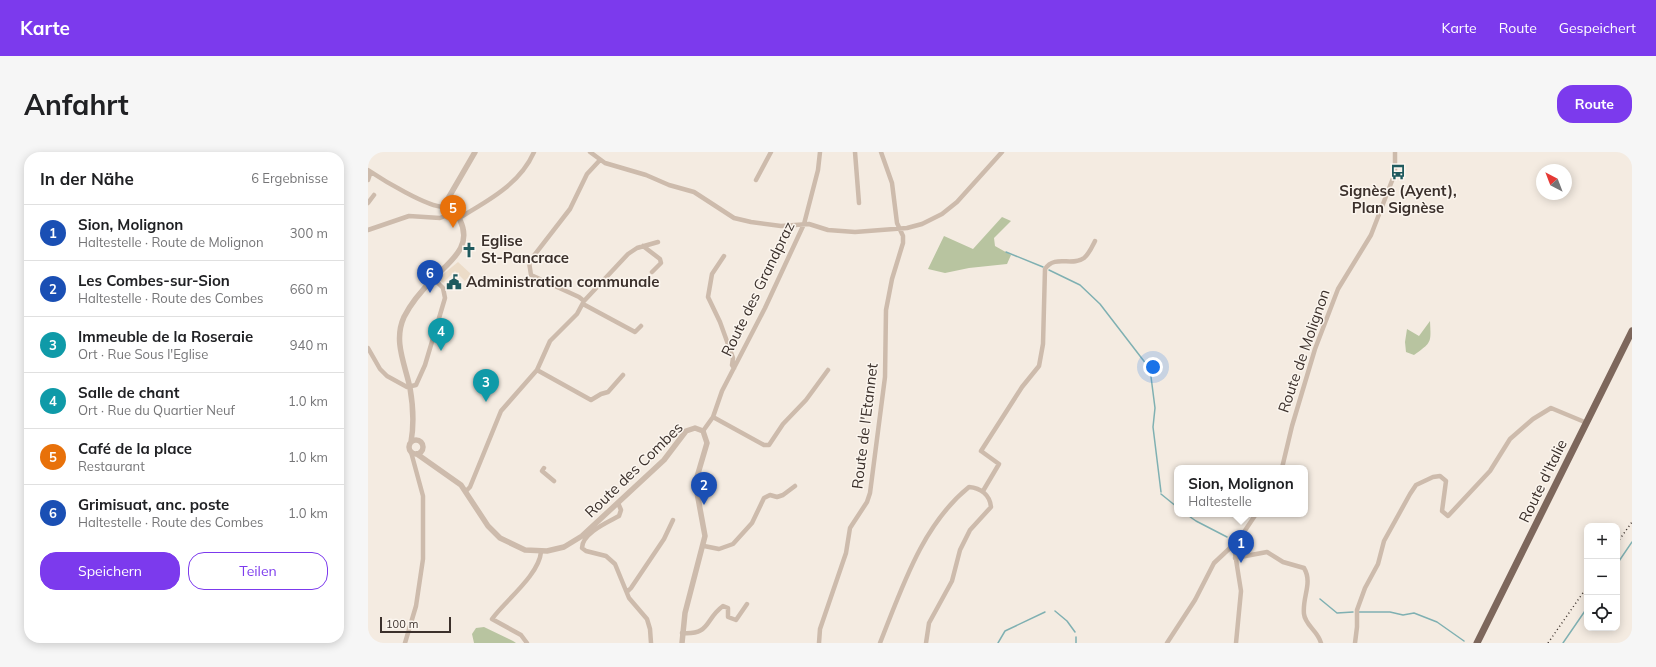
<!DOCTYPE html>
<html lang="de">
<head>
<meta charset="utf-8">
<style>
	body { margin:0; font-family:Mulish,sans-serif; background:#f6f6f6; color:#202124 }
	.controls { position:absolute; right:12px; bottom:12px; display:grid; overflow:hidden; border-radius:8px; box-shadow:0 2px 10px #0003 }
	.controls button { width:36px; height:36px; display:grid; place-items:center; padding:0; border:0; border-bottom:1px solid #e0e0e0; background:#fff; color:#202124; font:20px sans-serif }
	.compass { position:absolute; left:1168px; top:12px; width:36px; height:36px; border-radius:50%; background:#fff; box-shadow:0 2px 10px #0003; rotate:318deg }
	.scale { position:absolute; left:12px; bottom:10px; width:71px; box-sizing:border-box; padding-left:4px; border:2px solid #3b302b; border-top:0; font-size:11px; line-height:14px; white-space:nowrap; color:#3b302b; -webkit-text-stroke:3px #fbf5ee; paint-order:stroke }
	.you { position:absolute; left:785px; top:215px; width:14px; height:14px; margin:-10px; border:3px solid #fff; border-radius:50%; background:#1a73e8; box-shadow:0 0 0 6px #1a73e833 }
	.badge { display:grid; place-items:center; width:26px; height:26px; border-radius:50%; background:#7c3aed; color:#fff; font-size:13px; font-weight:700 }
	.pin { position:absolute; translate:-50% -33px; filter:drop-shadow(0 1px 2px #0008) }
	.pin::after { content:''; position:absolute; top:21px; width:14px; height:12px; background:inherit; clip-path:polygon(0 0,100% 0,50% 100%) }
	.popup { position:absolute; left:806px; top:313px; width:134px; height:52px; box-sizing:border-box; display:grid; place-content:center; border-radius:8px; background:#fff; filter:drop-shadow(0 1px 3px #0005); font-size:13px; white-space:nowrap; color:#757577 }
	.popup b { font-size:15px; color:#202124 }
	.popup::after { content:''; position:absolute; left:50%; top:100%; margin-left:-8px; border:8px solid transparent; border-top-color:#fff }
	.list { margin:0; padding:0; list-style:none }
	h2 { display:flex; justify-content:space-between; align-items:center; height:52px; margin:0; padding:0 16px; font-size:17px }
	h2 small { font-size:13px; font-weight:400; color:#757577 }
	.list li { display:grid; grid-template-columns:26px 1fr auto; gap:12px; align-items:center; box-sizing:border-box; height:56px; padding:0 16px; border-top:1px solid #e0e0e0 }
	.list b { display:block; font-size:15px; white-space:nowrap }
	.list p { margin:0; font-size:13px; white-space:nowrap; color:#757577 }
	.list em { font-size:13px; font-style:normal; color:#757577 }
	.actions { display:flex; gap:8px; padding:12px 16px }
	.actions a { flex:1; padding:9px 0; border:1px solid #7c3aed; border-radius:16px; text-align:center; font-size:14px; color:#7c3aed }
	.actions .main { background:#7c3aed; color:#fff }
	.icon { flex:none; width:22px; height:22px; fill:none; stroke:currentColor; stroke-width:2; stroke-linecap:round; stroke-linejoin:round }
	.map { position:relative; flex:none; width:1264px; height:491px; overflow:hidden; border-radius:16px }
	header { display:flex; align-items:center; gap:24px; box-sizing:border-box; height:56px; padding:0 20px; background:#7c3aed; color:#fff }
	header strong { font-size:19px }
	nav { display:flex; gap:22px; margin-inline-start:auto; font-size:14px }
	.intro { display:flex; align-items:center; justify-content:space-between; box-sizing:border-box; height:96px; padding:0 24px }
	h1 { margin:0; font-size:28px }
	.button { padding:10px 18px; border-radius:16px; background:#7c3aed; color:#fff; font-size:14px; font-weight:700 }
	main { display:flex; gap:24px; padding:0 24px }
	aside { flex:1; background:#fff; border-radius:16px; box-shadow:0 2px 10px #0003 }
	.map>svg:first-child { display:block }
	.green { fill:#b8c4a0 }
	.plaza { fill:#ecdcc8 }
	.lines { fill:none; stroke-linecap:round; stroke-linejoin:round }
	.stream { stroke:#7fb0b2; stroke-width:1.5 }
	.minor { stroke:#cdbbac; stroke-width:4.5 }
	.tertiary { stroke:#cdbbac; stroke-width:5.5 }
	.primary { stroke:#7d675c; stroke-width:7 }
	.rail { stroke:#3b302b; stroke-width:1.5; stroke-dasharray:1 3; stroke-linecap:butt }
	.labels { text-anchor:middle; stroke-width:3; stroke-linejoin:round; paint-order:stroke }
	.poi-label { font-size:15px; font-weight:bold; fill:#3b302b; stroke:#fbf5ee; text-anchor:start }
	.street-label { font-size:15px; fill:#3b302b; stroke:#fbf5ee }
</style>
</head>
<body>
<header>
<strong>Karte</strong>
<nav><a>Karte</a><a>Route</a><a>Gespeichert</a></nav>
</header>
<div class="intro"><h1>Anfahrt</h1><a class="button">Route</a></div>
<main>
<aside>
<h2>In der Nähe<small>6 Ergebnisse</small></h2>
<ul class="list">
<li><span class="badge" style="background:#1a4fb4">1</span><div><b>Sion, Molignon</b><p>Haltestelle · Route de Molignon</p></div><em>300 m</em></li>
<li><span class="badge" style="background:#1a4fb4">2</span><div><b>Les Combes-sur-Sion</b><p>Haltestelle · Route des Combes</p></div><em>660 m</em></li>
<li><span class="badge" style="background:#0f9aa8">3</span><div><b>Immeuble de la Roseraie</b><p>Ort · Rue Sous l'Eglise</p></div><em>940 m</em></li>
<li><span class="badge" style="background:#0f9aa8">4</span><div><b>Salle de chant</b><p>Ort · Rue du Quartier Neuf</p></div><em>1.0 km</em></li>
<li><span class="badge" style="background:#e8710a">5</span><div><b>Café de la place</b><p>Restaurant</p></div><em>1.0 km</em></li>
<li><span class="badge" style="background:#1a4fb4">6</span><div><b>Grimisuat, anc. poste</b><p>Haltestelle · Route des Combes</p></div><em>1.0 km</em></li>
</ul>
<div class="actions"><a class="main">Speichern</a><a>Teilen</a></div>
</aside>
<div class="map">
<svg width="1264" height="491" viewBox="0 0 1264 491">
	<rect width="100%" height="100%" fill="#f4ebe1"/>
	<path class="green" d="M634,65L643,69L626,86L627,94L643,103L639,112L601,116L577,121L560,117L576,84L605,97Z
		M1062,169C1063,191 1064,190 1046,203L1038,200L1037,190L1039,177L1051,184Z
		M116,475L145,489L148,491H106L104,482L108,476Z"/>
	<path class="plaza" d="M90,110L103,122L97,129L87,119L75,131L71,127L73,124Z"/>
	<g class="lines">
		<path class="stream" d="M638,100L675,115
			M681,118L712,133L732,152L782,217L787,256L785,275L793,340
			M793,342L809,355
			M818,362L828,369L859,385
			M1249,412L1264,390
			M952,447L969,461L985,460
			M687,459L699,469L707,480
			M991,460H1022L1035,463L1046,461L1069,470L1096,489
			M708,485V491
			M630,491L637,479L677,460
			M1195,491L1219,456"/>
		<path class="minor" d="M222,0L237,11L278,23L301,33L326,40L366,66L383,70L413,74L441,72L460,78L487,80L539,76L554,72L574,62L589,50L634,0
			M487,0L491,51
			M0,18C15,28 59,55 76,55
			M0,28L2,22L1,19
			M388,28L403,0
			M0,51L6,43
			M91,66C120,49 152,32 166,0
			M0,78L41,64L72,66L82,62
			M275,94L292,107L293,111L284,120
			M356,104L344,122L340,145L352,170L365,206L364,213L366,216
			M216,149L260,102L269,96L290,90
			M215,152L267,180L273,174
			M0,196L12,217L19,224L39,235L48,233L57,213L77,146L75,136L65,126
			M169,218L223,248L233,242L240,240L255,223
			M345,265L396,293H401L415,272L438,248L460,218
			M335,279L345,265L354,239L397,156L436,72L450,18L452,0
			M176,316L174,319L186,329
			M914,316L924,274L947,197L970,137L1003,83L1027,21V0
			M98,339L102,335L133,259L169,218L182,189L209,162L216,149L211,145L163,123L161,110L202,57L219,22L232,8
			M615,339L631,312L613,299L654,235L671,214L675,192L677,117C687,102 704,115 716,106C721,102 724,95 727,89
			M250,351L253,358L251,364C240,370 214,381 214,396L218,399L238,404L247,412L261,446L279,467L282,477L283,491
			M336,394L351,397L365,392L384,371L396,346L402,343L409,345L415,343L427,334
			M867,406L899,400L915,410L936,416C945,431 934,445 936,462C937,473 950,479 953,491
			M259,440L263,436L296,387L305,368
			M314,481C343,483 336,468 355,454L360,456V465L368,468L379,452
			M37,491L48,454L55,407V344L43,300
			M159,491L153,483L124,467C137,449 171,423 173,400
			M451,491L452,477L478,401L482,376L499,350L502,341L517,225L518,158L524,127L535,91V84L529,71L524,31L513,0
			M512,491C534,436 554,373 601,335C613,336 622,343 623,355L602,378L592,398L584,429L561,471L558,491
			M799,491L827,448L846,411L862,396L866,395
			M868,491L873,439L866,395L888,362
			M987,491L989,475V458L997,436L1010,412L1016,389L1042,342L1048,333L1065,325L1072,324L1078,329L1074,359L1080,364L1122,319L1142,287L1165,267L1183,256L1219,271"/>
		<path class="tertiary" d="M75.5 54a4.5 4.5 0 1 1 9 0a4.5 4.5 0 1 1-9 0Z
			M78,50L107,0
			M41 295a7 7 0 1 1 14 0a7 7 0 1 1-14 0Z
			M43,290C46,273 45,253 42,236C37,212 25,189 36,165C43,151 55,137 66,126C82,109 105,95 92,68C89,63 89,59 85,55
			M49,302L93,333L120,374L132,386L157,398L179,399L196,395L214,384L296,308L318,279L327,276L335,279L339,291L329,325L328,335L337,384L317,461L314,491"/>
		<path class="primary" d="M1109,491L1264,179"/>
		<path class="rail" d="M1249,391L1264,370
			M1180,491L1219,435"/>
	</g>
	<defs>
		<g id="bus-bare" transform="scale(1.2)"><path d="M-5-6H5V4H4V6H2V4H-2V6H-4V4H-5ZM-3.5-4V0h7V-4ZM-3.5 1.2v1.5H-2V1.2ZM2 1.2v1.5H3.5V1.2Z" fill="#1f5a5e" stroke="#fbf5ee" stroke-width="2.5" paint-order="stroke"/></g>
		<g id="church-bare" transform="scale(1.2)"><path d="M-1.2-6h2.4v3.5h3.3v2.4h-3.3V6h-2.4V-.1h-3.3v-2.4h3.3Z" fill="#1f5a5e" stroke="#fbf5ee" stroke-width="2.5" paint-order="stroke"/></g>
		<g id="civic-bare" transform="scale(1.2)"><path d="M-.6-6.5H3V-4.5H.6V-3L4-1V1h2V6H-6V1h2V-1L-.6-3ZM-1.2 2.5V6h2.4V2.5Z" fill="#1f5a5e" stroke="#fbf5ee" stroke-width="2.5" paint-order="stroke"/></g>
	</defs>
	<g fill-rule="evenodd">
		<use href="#bus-bare" x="1030" y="20"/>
		<use href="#church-bare" x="101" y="98"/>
		<use href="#civic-bare" x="86" y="130"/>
	</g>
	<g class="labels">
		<g class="poi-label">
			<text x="1030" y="44" text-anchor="middle">Signèse (Ayent),<tspan x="1030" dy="17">Plan Signèse</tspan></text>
			<text x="113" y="94">Eglise<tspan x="113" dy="17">St-Pancrace</tspan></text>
			<text x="98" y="135">Administration communale</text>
		</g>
		<g class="street-label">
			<text transform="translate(390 137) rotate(-64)" y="5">Route des Grandpraz</text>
			<text transform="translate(936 199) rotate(-71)" y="5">Route de Molignon</text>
			<text transform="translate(497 274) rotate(-83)" y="5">Route de l'Etannet</text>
			<text transform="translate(266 318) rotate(-44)" y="5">Route des Combes</text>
			<text transform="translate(1175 329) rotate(-64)" y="5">Route d'Italie</text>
		</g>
	</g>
</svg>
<div class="controls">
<button>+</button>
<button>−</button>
<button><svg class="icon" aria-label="locate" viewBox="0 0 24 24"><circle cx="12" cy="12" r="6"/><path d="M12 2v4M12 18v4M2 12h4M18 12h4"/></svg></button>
</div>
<svg class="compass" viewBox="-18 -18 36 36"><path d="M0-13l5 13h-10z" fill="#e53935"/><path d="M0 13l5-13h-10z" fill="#757577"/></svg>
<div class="scale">100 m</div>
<div class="you"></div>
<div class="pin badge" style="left:873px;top:411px;background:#1a4fb4">1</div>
<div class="popup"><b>Sion, Molignon</b>Haltestelle</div>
<div class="pin badge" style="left:336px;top:353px;background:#1a4fb4">2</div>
<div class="pin badge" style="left:118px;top:250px;background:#0f9aa8">3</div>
<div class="pin badge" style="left:73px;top:199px;background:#0f9aa8">4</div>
<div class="pin badge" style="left:85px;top:76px;background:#e8710a">5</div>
<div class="pin badge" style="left:62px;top:141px;background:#1a4fb4">6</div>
</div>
</main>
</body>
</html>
